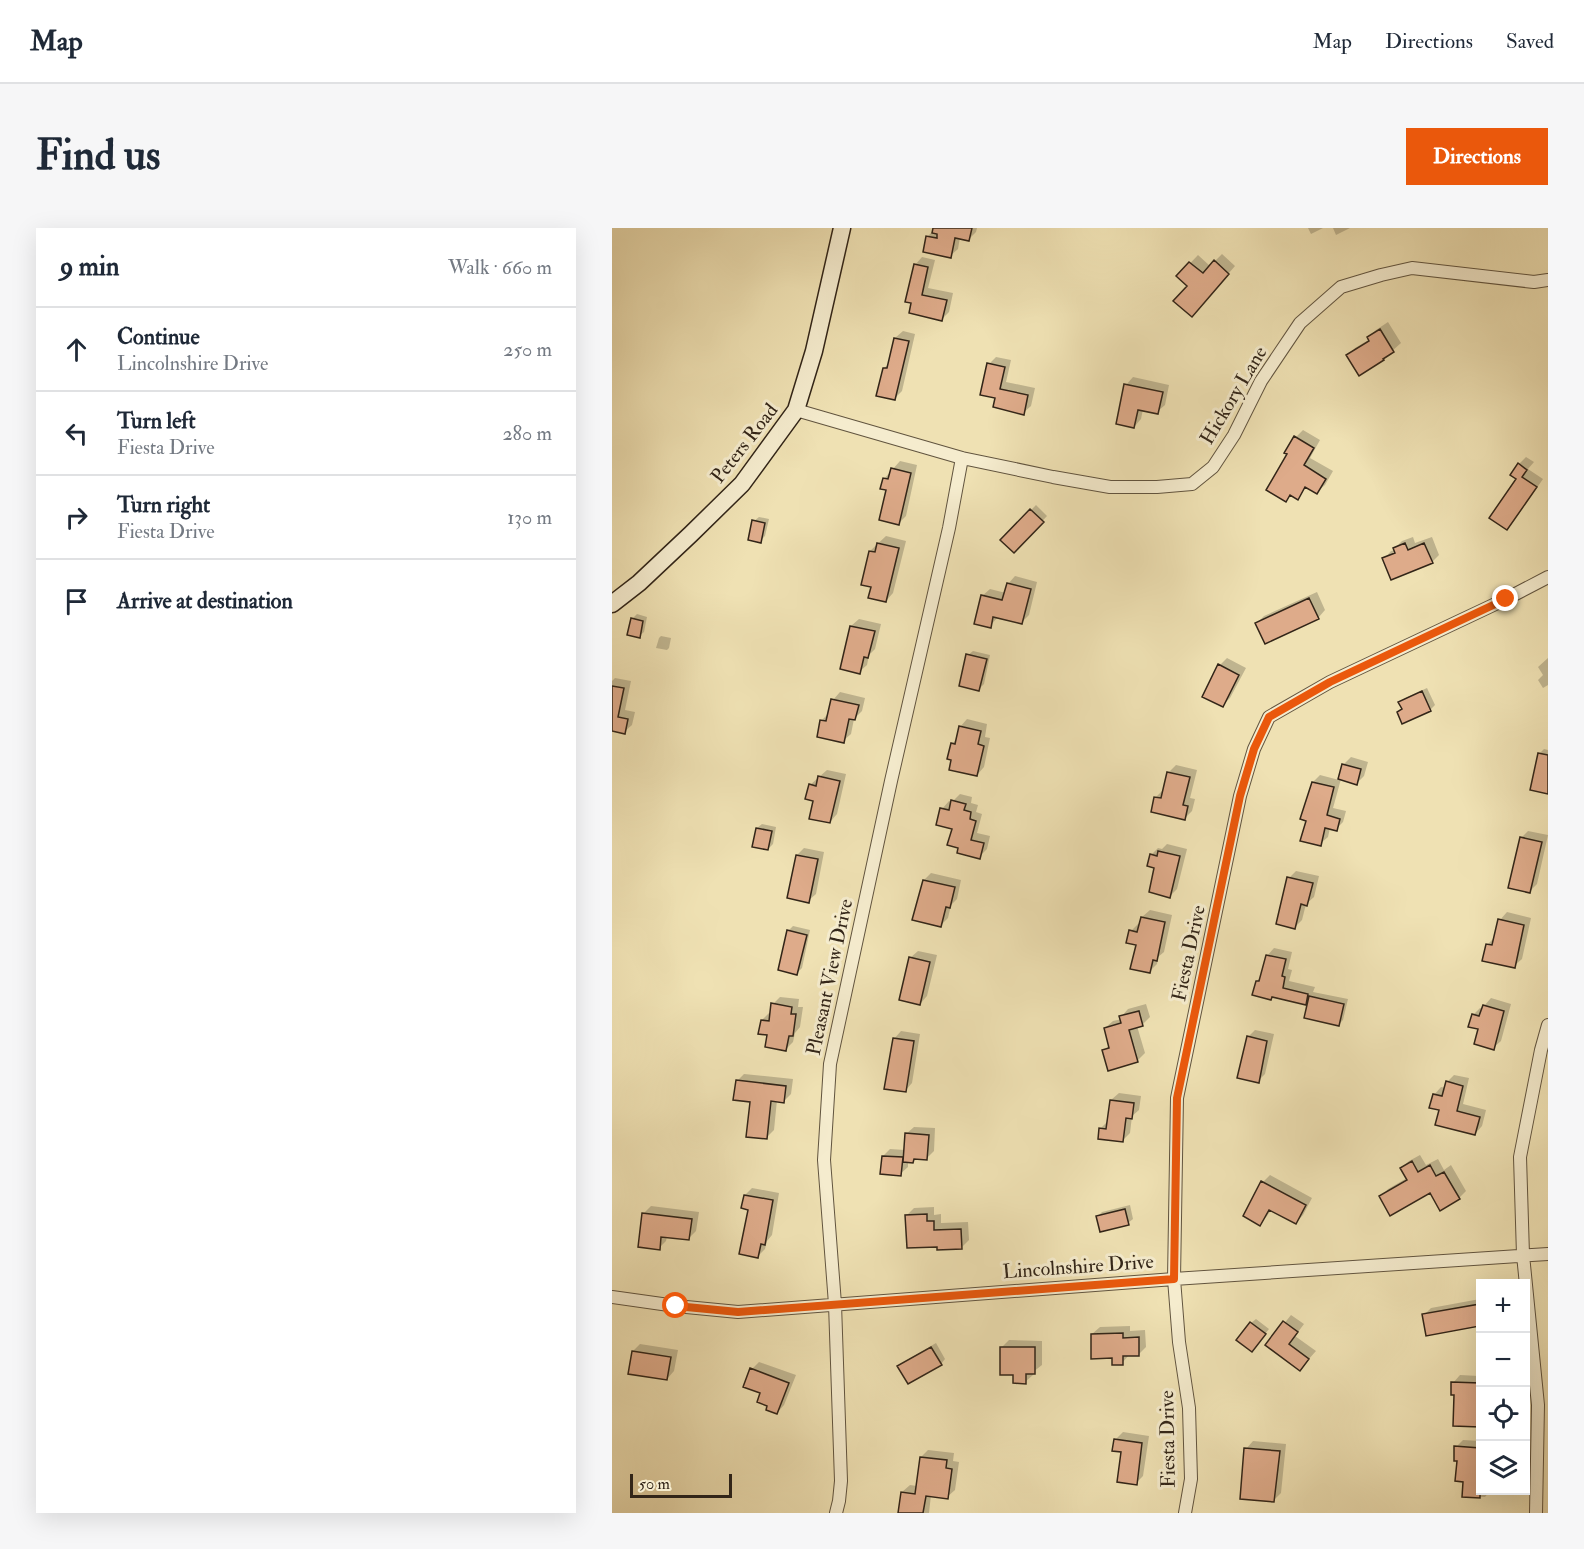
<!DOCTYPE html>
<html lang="en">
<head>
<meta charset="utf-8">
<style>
	body { margin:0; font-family:"IM FELL Double Pica",serif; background:#f6f6f7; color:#1f2937 }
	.controls { position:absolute; right:18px; bottom:18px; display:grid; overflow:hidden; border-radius:0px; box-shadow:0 6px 24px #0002 }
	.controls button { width:54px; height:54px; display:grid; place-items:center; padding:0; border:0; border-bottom:2px solid #e0e1e3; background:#fff; color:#1f2937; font:30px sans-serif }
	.scale { position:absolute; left:18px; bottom:15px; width:102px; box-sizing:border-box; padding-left:6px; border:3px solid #322518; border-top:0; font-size:16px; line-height:21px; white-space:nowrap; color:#322518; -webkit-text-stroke:4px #f5ecce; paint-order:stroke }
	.stop { position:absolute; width:18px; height:18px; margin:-14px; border:4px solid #ea580c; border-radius:50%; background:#fff }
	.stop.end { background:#ea580c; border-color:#fff; box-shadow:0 2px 6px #0008 }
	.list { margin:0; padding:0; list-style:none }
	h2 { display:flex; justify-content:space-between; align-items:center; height:78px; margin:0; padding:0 24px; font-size:26px }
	h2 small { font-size:20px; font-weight:400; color:#747a83 }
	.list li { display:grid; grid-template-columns:39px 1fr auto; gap:18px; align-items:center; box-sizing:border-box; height:84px; padding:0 24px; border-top:2px solid #e0e1e3 }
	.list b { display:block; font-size:22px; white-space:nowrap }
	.list p { margin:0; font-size:20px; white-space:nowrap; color:#747a83 }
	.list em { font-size:20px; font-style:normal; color:#747a83 }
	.icon { flex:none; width:33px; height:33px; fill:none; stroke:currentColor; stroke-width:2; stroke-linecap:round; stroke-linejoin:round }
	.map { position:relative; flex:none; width:936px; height:1285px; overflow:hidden; border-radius:0px }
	header { display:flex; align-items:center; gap:36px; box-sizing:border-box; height:84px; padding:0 30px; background:#fff; border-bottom:2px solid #e0e1e3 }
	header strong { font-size:28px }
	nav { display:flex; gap:33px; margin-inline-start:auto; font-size:21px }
	.intro { display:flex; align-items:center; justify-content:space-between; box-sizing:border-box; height:144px; padding:0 36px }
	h1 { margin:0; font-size:42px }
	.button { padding:15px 27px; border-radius:0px; background:#ea580c; color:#fff; font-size:21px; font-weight:700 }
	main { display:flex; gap:36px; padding:0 36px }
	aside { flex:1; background:#fff; border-radius:0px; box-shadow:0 6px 24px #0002 }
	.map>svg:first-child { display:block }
	.shadow { fill:#0003 }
	.building { fill:#deab8a; stroke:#322518; stroke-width:1.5 }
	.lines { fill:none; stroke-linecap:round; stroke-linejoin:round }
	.street-casing { stroke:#61543f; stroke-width:14 }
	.secondary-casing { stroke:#322518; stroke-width:19 }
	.street { stroke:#f5ecce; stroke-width:12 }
	.secondary { stroke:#f5ecce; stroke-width:16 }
	.route { stroke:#ea580c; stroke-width:8 }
	.labels { text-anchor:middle; stroke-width:6; stroke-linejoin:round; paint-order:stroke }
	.street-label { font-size:20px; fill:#322518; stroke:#f5ecce }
</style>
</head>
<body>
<header>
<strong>Map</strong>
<nav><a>Map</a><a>Directions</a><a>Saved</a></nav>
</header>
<div class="intro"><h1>Find us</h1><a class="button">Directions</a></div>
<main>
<aside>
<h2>9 min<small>Walk · 660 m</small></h2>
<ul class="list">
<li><svg class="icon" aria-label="ahead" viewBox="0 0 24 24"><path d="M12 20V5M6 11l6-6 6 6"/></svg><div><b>Continue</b><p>Lincolnshire Drive</p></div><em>250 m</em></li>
<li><svg class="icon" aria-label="left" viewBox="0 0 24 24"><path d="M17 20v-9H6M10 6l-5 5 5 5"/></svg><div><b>Turn left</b><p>Fiesta Drive</p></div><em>280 m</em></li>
<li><svg class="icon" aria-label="right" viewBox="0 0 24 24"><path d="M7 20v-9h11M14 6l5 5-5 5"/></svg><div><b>Turn right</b><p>Fiesta Drive</p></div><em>130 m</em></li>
<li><svg class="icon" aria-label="arrive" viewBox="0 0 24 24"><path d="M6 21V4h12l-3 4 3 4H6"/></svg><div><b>Arrive at destination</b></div></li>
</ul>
</aside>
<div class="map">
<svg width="936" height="1285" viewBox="0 0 936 1285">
	<rect width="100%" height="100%" fill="#efe1b3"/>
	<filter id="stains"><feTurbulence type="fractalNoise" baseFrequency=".00333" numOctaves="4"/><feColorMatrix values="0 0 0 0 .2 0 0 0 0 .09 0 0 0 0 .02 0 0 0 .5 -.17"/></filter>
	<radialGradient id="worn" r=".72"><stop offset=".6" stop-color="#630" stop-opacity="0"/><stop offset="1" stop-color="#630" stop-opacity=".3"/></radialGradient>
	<path class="shadow" d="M328,0H365L364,4L357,11L348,9L346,21L338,28L316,8L323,1Z
		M696,0H711L699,6Z
		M721,0H738L724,7Z
		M610,26L623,38L587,80L577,58L566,48L586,27L598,38Z
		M310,29L323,32L316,60L341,65L337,84L330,91L299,84L303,37Z
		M776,94L789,115L771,131L747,146L736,128L743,120L758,111L756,109L764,102Z
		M291,103L303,106L290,163L283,170L272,140L278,135L283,110Z
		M384,129L399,132L394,154L423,160L419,178L411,185L385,169L377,136Z
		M521,149L557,157L553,177L545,184L531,181L529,191L522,199L514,157Z
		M691,202L708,212L698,230L721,243L713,257L705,264L695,258L685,270L679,266L674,272L677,226L674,224L684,209Z
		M914,229L922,234L916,241L931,251L902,293L894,300L907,251V236Z
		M288,233L305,237L294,288L286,296L272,251Z
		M424,277L435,288L402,323L390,312Z
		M147,289L157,291L153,308L148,313L142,293Z
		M274,308L294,313L281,365L274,373L261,358L258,323Z
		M801,309L803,315L820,309L827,327L820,334L772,331L779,323L783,322L782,321L790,313Z
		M403,348L425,354L417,387L410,394L386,389L378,398L370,368L378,361L394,365L396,356Z
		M705,364L713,382L706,390L645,395L652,388Z
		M25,386L35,389L32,404L27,408L20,391Z
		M247,391L269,396L263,421L257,427L255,437L247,444L239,398Z
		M49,408L59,410L57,420L55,422L44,420L47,410Z
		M361,423L378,427L372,456L367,461L356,427Z
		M615,430L634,440L618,470L610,478L608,437Z
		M936,430V457L931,460L926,452L931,447L926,439Z
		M3,450L19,453L13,482L23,484L20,497L12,504L0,501V453Z
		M815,460L823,477L818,482L787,484L791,480L788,474L793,470Z
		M228,464L253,470L250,483L242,491L239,506L231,513L210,492L218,484L221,472Z
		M355,491L375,496L373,509L378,510L372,539L365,547L340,516L345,511L348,499Z
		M932,521L936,522V564L919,560L928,525Z
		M739,529L756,534L752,548L745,555L729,551L721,580L734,583L731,594L724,601L718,600L716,609L708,616L695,592L701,554L708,547L727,552L731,537Z
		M564,537L585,542L578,570L583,571L580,583L573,590L544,569L551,562L557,544Z
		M215,542L234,546L225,586L218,594L203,572L198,557Z
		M348,566L360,569L359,575L366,577L364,584L370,586L365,605L378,608L375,621L367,629L348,619L341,600L330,581L337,573L340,574Z
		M150,596L164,599L161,616L156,621L145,600Z
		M916,603L936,607L925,656L918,663L909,610Z
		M555,616L575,621L565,661L558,668L539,627L546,620L550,621Z
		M192,620L212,624L204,666L196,673L185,627Z
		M684,643L707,648L702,669L694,676L690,692L683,699L677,650Z
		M319,645L349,652L345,671L339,677L336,690L329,697L312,652Z
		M538,682L560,687L552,724L546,729L545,736L537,744L519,703L526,696H529L530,689Z
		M895,684L919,690L910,731L902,738L875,717L883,709L888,692Z
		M181,698L198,702L190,740L185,745L176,703Z
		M662,720L680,724L676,741L680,742L677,753L703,759L701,764L736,771L731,792L726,797L698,770L693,775L645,753L650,748L655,728Z
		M306,723L325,727L315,768L308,776L298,730Z
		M168,769L187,771L186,779H191L188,799L183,805L181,814L174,821L157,806L150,792L157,785H159L161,776Z
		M879,770L899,776L889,813L881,820L861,787L868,780L871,781L872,778Z
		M534,776L538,789L530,797L525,798L533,825L525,833L492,822L498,817L493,800L501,793L510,791L509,789L516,781Z
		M643,802L662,806L653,846L646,853L636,809Z
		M289,803L308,806L300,855L293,863L282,811Z
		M132,846L181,851L179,866L172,873L165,872L162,902L154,910L140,872L125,853Z
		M842,847L857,850L851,876L874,882L870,898L863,906L829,881L822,867L829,859L834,860L835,854Z
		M507,865L529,868L527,882L520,888L518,905L511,912L488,901L496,893L499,872Z
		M302,899L323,900L322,923L314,931L304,930L301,933H296V939L288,946L271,928L278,921L293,922L294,906Z
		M808,927L814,937L826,931L832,942L839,937L854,963L847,970L818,963L769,969L776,961L795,950L789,940L797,933Z
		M658,947L700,970L691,987L684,995L659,982L655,988L648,996L651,954Z
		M140,960L167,965L160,1007L155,1013L153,1021L146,1028L137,980L133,967Z
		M518,977L521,991L516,995L485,989L490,984Z
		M39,978L87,984L84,1003L77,1010L55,1008L54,1013L47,1020L31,986Z
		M322,979V987L329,986V995L356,994L357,1012L349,1020L327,1017L295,987L302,980Z
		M868,1071V1097L815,1106L812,1087L819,1080Z
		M679,1087L692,1096L683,1108L704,1123L688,1141L655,1117Z
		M644,1091L657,1101L644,1117L639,1095Z
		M518,1098V1103L533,1102L534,1119L526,1127H517L510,1135L501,1128L480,1106L488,1099Z
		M397,1112L430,1113V1137L421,1144V1147L413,1154L402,1146L389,1120Z
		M324,1115L333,1131L329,1136L287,1138L292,1134Z
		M28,1116L66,1122L62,1143L55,1151L21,1123Z
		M147,1134L184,1147L172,1177L165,1185L157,1177L150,1164L140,1141Z
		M868,1146V1197L842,1196L844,1166L841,1155L848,1147L867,1148Z
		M511,1204L537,1208L531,1248L524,1255L510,1223L503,1212Z
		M851,1212L868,1213V1262H879L873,1269L852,1268L853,1252L844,1219Z
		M641,1213L674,1216L669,1265L661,1273L634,1221Z
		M316,1222L342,1225L341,1233L347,1234L343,1262L335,1269L319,1267L317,1285H288L290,1264L298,1257L305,1258L309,1229Z"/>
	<path class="building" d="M321,0H360L357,13L343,10L339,30L311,24L314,8L325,10V6L320,5Z
		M602,32L617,46L580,89L561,73L575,58L564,48L577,34L591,45Z
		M302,36L316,39L310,67L335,72L330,93L297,85L299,75L293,74Z
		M768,101L782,124L771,131L772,132L747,148L734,127L757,113L755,109Z
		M282,110L297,113L283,172L264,168L271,140H275Z
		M375,135L393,139L388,161L416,167L412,187L381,179L383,170L368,167Z
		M512,156L551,164L546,186L526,182L522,200L504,196Z
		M682,208L702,220L692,237L714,251L705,266L693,259L686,272L678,267L674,274L654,262L675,226L672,225Z
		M906,235L915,242L910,249L925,259L895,302L877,290L904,251L898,247Z
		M279,240L299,245L287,297L267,292L274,262L268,261L271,250L276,251Z
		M418,281L432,294L402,325L388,312Z
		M140,292L153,295L149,315L136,312Z
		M265,315L287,320L274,374L256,370L259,359L249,357L257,323L263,324Z
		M793,315L796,322L812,315L821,335L779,352L770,330L783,325L781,320Z
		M395,355L419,361L410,396L381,389L379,400L362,396L369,367L390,372Z
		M697,370L707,391L653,416L643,395Z
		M19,390L31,393L28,410L15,407Z
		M238,398L263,403L256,430L252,429L248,446L228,441Z
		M354,426L375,431L367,463L347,458Z
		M606,436L627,447L611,479L590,469Z
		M0,458L12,460L6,489L16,491L13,506L0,503Z
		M810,463L819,483L790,496L785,484L790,481L786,474Z
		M219,471L247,477L243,492L237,491L232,515L205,509L208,492L214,493Z
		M347,498L369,503L366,516L372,518L365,548L337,542L339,532L335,531L339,515L343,516Z
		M926,525L936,527V566L918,562Z
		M730,536L749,541L745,557L726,551Z
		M555,544L578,549L571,577L576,578L573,592L539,584L542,569L549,570Z
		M206,548L228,553L218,595L197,591L201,573L193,571L197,556L204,558Z
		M700,554L722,559L715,587L728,591L725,603L713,600L709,618L688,613L694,593L688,591Z
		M339,572L354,576L352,582L359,584L358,591L364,593L359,612L372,615L368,631L345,625L346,620L335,617L340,601L324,597L328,580L337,582Z
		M144,600L160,603L156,622L140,619Z
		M908,609L930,614L918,665L896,660Z
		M546,623L568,628L558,670L537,664L542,640L535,638L538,626L545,628Z
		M184,627L206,631L197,675L175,670Z
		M675,649L701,655L695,678L689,676L683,701L664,696Z
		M311,652L343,659L338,680L334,679L329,699L300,692Z
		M529,689L553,694L545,733L541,732L538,745L518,741L524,717L514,715L517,702L525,704Z
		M886,691L912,697L903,740L870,733L874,716L880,717Z
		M175,702L195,707L185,747L166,742Z
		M654,727L674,731L670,748L673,749L671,760L696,766L694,777L660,769L659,772L640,767L644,753H647Z
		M297,729L318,734L308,777L287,772Z
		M697,768L732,776L727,798L692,790Z
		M159,775L180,779L179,786H184L181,808H177L174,823L153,819L155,807L146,806L149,792L157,793Z
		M871,777L892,783L882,822L862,816L866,801L856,799L860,786L867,788Z
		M527,783L531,798L517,802L526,834L496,843L490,822L497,820L492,800L509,795L507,788Z
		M635,808L655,813L647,855L625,850Z
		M281,810L302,813L294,864L272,861Z
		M124,852L174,858L172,875L159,873L155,911L134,909L138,874L121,872Z
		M834,853L851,858L845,883L868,889L863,907L823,897L827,882L817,880L821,866L830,868Z
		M498,872L522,875L520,891L514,890L511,914L486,911L487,900L494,901Z
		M293,905L317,907L315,932L302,931L301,935L291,934Z
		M270,928L291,929L289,948L268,946Z
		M800,933L806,944L818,937L824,948L832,944L848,971L828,983L818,965L778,988L767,968L795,952L788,940Z
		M649,953L694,977L684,996L657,982L648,998L631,988Z
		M132,967L161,972L153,1017L149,1016L146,1030L127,1026L136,982L129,980Z
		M513,981L517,997L488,1004L484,988Z
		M30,985L80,991L77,1012L49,1009L48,1022L26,1019Z
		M315,986V993H322V1002L349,1001L350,1021L325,1022V1019L295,1020L293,987Z
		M868,1076V1098L814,1108L810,1086Z
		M671,1093L686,1104L677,1116L697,1131L688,1143L653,1117Z
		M638,1094L654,1106L640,1124L624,1112Z
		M511,1105V1110L527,1109V1128H511V1137H500V1130L479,1131V1106Z
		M319,1119L330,1137L296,1156L285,1138Z
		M388,1119H423V1146H414V1156L401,1155V1147H388Z
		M20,1123L59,1129L55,1152L16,1146Z
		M138,1140L177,1155L165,1186L154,1182L155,1178L145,1174L148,1165L131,1159Z
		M839,1154L868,1155V1199L841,1198L842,1167H839Z
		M502,1211L530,1215L525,1257L505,1254L509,1224L500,1223Z
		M842,1218L868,1220V1270L850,1269L851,1254L843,1253L845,1233H842Z
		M632,1220L668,1223L662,1274L628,1271Z
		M308,1229L335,1232L334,1240L340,1241L336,1271L314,1268L311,1285H286L289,1264L303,1266Z"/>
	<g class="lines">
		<g class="street-casing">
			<path id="street" d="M184,182L350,230L441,249L498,259H545L580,256L601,239L622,207L649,153L688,95L729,59L769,47L800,40L922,54L936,52
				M0,1069L64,1078L126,1084L562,1051L936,1026
				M224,1285L227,1273L229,1253L223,1076L212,932L218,836L279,553L337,300L350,230
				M573,1285L579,1251L577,1180L567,1114L562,1051L565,870L628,568L642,521L657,489L718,454L894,371L936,349
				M924,1285L926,1177L911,1027L908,929L929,822L936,797"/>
		</g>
		<g class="secondary-casing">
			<path id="secondary" d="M0,376L27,355L79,306L130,256L184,182L202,123L230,0"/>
		</g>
		<use href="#street" class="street"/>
		<use href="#secondary" class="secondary"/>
	</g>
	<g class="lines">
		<path class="route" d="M64,1078L126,1084L562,1051L565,870L628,568L642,521L657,489L718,454L894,371"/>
	</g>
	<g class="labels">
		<g class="street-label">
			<text transform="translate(621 167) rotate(-59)" y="7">Hickory Lane</text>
			<text transform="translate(132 215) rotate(-52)" y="7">Peters Road</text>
			<text transform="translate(576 725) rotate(-78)" y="7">Fiesta Drive</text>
			<text transform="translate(217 749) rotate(-78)" y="7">Pleasant View Drive</text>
			<text transform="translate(466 1038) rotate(-4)" y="7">Lincolnshire Drive</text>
			<text transform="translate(555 1211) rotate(-91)" y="7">Fiesta Drive</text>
		</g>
	</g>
	<rect width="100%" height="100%" filter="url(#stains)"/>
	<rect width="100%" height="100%" fill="url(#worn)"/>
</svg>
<div class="controls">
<button>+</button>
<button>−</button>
<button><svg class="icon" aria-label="locate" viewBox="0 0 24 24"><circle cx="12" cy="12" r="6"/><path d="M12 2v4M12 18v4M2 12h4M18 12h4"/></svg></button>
<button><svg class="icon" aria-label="layers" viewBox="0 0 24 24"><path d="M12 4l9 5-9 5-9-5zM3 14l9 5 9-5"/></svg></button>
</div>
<div class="scale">50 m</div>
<div class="stop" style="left:64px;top:1078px"></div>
<div class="stop end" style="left:894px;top:371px"></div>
</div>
</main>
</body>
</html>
